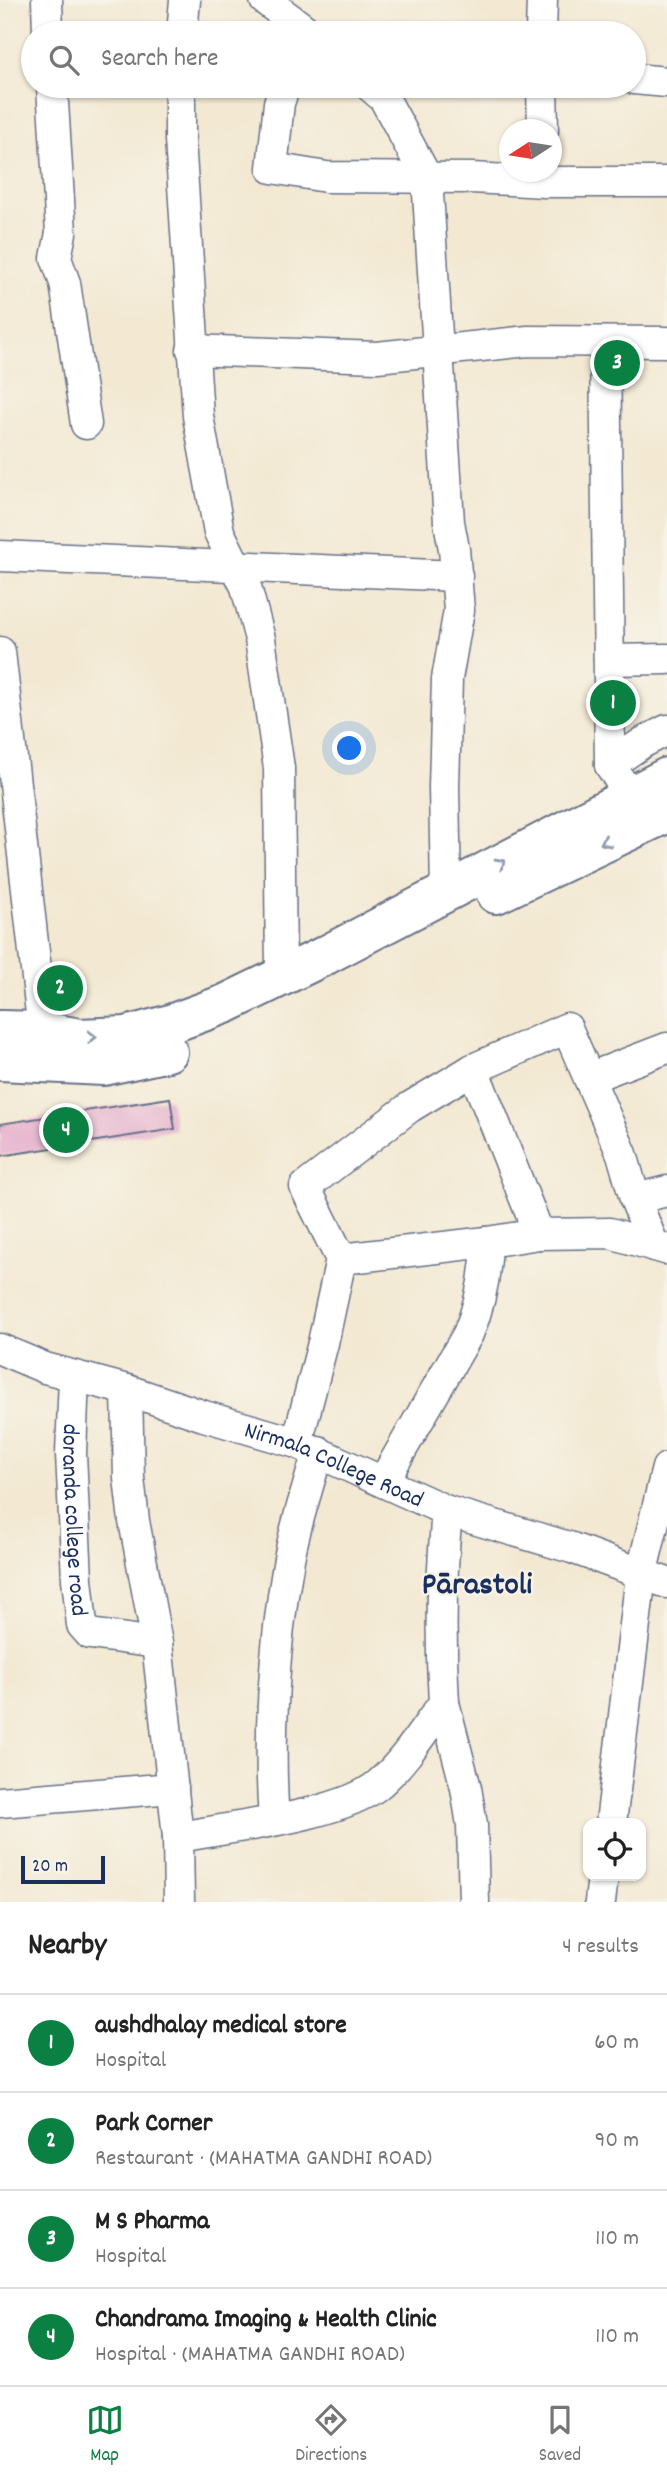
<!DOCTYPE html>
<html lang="en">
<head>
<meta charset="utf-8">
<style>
	body { margin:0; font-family:Dekko,sans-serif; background:#f2f2f2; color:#222 }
	.controls { position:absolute; right:21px; bottom:21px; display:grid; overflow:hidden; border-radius:14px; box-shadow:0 2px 5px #0004 }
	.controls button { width:63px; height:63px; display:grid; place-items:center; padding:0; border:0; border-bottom:2px solid #e0e0e0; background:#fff; color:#222; font:35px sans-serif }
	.compass { position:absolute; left:499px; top:119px; width:63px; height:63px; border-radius:50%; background:#fff; box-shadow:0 2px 5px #0004; rotate:258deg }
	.scale { position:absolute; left:21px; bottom:18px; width:84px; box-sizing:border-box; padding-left:7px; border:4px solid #1b2f5e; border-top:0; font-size:19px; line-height:24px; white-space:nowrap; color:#1b2f5e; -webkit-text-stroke:5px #f7f3e8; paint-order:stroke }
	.you { position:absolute; left:350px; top:749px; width:24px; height:24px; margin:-18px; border:5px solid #fff; border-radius:50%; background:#1a73e8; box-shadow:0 0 0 10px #1a73e833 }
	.badge { display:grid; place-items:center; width:46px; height:46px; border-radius:50%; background:#0b8043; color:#fff; font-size:23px; font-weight:700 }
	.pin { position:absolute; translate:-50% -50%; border:4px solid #fff; box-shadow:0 2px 7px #0006 }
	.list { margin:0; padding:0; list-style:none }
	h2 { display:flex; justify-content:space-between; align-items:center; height:91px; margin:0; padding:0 28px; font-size:30px }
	h2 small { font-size:23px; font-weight:400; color:#767676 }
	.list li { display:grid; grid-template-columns:46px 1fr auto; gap:21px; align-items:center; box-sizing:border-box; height:98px; padding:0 28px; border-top:2px solid #e0e0e0 }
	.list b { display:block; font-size:26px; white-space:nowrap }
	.list p { margin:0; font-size:23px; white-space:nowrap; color:#767676 }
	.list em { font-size:23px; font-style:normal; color:#767676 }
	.icon { flex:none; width:38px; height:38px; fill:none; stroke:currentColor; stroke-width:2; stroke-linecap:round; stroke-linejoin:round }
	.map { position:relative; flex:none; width:667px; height:1902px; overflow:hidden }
	.search { position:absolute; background:#fff; box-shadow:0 2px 5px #0004; left:21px; right:21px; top:21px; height:77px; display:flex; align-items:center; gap:18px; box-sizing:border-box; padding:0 24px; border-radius:38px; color:#767676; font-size:26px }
	.sheet { height:483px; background:#fff }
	nav { display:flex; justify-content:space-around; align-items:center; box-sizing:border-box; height:98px; border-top:2px solid #e0e0e0; background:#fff; font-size:19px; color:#767676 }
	nav a { display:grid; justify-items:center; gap:4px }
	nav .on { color:#0b8043 }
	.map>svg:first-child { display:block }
	.building { fill:#e5aecc }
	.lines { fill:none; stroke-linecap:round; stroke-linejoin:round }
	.minor-casing { stroke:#677087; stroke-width:33 }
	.secondary-casing { stroke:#677087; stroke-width:42 }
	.minor { stroke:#fff; stroke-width:30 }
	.secondary { stroke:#fff; stroke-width:38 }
	.oneway { stroke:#8d97ae }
	.labels { text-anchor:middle; stroke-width:5; stroke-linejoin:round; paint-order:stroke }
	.street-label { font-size:24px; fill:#1b2f5e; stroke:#f7f3e8 }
	.district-label { font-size:32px; font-weight:bold; fill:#1b2f5e; stroke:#f7f3e8 }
</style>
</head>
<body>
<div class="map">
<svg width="667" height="1902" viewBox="0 0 667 1902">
	<rect width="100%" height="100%" fill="#f7f3e8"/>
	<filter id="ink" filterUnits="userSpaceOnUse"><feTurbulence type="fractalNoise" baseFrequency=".0143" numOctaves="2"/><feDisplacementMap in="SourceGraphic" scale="14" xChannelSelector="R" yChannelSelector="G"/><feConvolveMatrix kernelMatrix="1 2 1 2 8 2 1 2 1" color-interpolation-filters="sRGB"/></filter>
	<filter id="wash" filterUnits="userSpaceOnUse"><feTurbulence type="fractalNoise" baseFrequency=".00686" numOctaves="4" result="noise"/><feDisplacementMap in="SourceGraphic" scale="28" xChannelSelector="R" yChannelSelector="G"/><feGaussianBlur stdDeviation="1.57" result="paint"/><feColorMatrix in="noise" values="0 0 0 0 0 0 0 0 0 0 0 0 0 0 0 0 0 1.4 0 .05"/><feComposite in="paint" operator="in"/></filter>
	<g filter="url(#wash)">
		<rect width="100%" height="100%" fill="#f3e9d3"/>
		<g id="blocks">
			<path class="building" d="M170,1098L175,1129L0,1156V1124Z"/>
		</g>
	</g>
	<g filter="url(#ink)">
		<use href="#blocks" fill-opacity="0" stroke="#677087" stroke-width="2"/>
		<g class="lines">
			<g class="minor-casing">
				<g id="minor">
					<path d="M47,0L48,33"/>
					<path d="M265,0L309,33"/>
					<path d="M182,33L185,0"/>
					<path d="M541,33L542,0"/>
					<path d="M634,79L667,82"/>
					<path d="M52,86L61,233L56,258L65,283L86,424"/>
					<path d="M180,86V139L198,416L219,532L246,587L260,639L279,768L281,976"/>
					<path d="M285,86L279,103L272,168L326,177L472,178L544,182H667"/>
					<path d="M370,86L384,98L427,178L449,522L454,549L459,610L447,679L444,787L446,892"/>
					<path d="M542,86L543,130"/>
					<path d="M605,343L610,765L630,796"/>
					<path d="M192,350L377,357L528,341L667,342"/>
					<path d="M0,556L457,576"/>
					<path d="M0,652L43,1031"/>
					<path d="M609,660L667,659"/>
					<path d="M610,765L642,743L667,730"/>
					<path d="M473,1069L539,1234"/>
					<path d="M589,1078L667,1048"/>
					<path d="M635,1199L667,1191"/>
					<path d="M341,1259L487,1242L539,1234L610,1233L665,1249"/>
					<path id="s1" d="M0,1349L45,1368L127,1390L204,1416L297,1443L447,1511L572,1548L667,1583"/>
					<path id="s2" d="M74,1376L71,1454L77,1579L82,1625L90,1634L157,1643"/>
					<path d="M127,1390L129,1478L134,1521L157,1643L178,1837L179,1902"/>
					<path d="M297,1443L323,1343L341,1259L305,1187L410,1107L473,1069L567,1028L622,1154L635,1199L654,1246"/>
					<path d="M383,1482L468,1334C481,1303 486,1275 487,1242"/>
					<path d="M444,1703L466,1788L472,1825L474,1902"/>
					<path d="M0,1802L173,1788"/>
					<path d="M274,1820C268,1741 274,1643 288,1565C294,1527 308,1489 318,1451"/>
					<path d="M611,1823L641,1575L667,1468"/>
					<path d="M178,1837C227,1828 346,1815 380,1783C405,1761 424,1730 444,1703C440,1639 441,1575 447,1511"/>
					<path d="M600,1902L603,1876"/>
				</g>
			</g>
			<g class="secondary-casing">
				<path id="secondary" d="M496,894L667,813
					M0,1030L43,1031L79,1038L126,1036L170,1024L225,1004L326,955L667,777
					M0,1061L104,1066L168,1052"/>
			</g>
			<use href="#minor" class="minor"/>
			<use href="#secondary" class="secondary"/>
		</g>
		<defs><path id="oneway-chevron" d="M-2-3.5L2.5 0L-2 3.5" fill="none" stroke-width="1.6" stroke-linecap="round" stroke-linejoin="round" transform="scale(1.75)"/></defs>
		<g class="oneway">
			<use href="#oneway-chevron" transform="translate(605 842) rotate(155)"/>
			<use href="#oneway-chevron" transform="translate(501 863) rotate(-28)"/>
			<use href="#oneway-chevron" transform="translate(92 1037) rotate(-2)"/>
		</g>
	</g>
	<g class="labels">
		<g class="street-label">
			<text dy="8" stroke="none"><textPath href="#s1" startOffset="354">Nirmala College Road</textPath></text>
			<text dy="8" stroke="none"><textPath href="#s2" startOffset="144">doranda college road</textPath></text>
		</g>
		<g class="district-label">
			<text x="477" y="1593">Pārastoli</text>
		</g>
	</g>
</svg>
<div class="controls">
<button><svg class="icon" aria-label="locate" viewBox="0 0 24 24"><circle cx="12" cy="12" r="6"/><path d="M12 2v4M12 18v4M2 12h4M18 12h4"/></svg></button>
</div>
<svg class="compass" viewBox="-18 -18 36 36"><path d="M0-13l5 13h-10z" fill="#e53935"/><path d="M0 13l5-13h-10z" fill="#767676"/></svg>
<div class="scale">20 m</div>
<div class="you"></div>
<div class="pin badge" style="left:613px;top:703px">1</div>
<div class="pin badge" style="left:60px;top:988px">2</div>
<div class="pin badge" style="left:617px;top:363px">3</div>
<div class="pin badge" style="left:66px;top:1130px">4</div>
<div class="search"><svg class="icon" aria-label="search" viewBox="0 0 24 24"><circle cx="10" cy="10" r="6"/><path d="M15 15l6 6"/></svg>Search here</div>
</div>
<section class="sheet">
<h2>Nearby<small>4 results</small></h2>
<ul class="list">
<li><span class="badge">1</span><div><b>aushdhalay medical store</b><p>Hospital</p></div><em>60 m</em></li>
<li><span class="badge">2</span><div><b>Park Corner</b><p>Restaurant · (MAHATMA GANDHI ROAD)</p></div><em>90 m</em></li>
<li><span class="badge">3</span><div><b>M S Pharma</b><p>Hospital</p></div><em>110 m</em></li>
<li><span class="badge">4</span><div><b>Chandrama Imaging &amp; Health Clinic</b><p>Hospital · (MAHATMA GANDHI ROAD)</p></div><em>110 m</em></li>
</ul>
</section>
<nav>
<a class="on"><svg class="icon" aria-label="map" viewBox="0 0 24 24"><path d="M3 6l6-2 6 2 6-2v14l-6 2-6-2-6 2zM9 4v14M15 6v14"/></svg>Map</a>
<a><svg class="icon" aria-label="directions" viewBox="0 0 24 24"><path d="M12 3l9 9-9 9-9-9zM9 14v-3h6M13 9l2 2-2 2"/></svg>Directions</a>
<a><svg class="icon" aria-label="saved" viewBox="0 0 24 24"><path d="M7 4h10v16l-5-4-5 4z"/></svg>Saved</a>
</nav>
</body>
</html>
